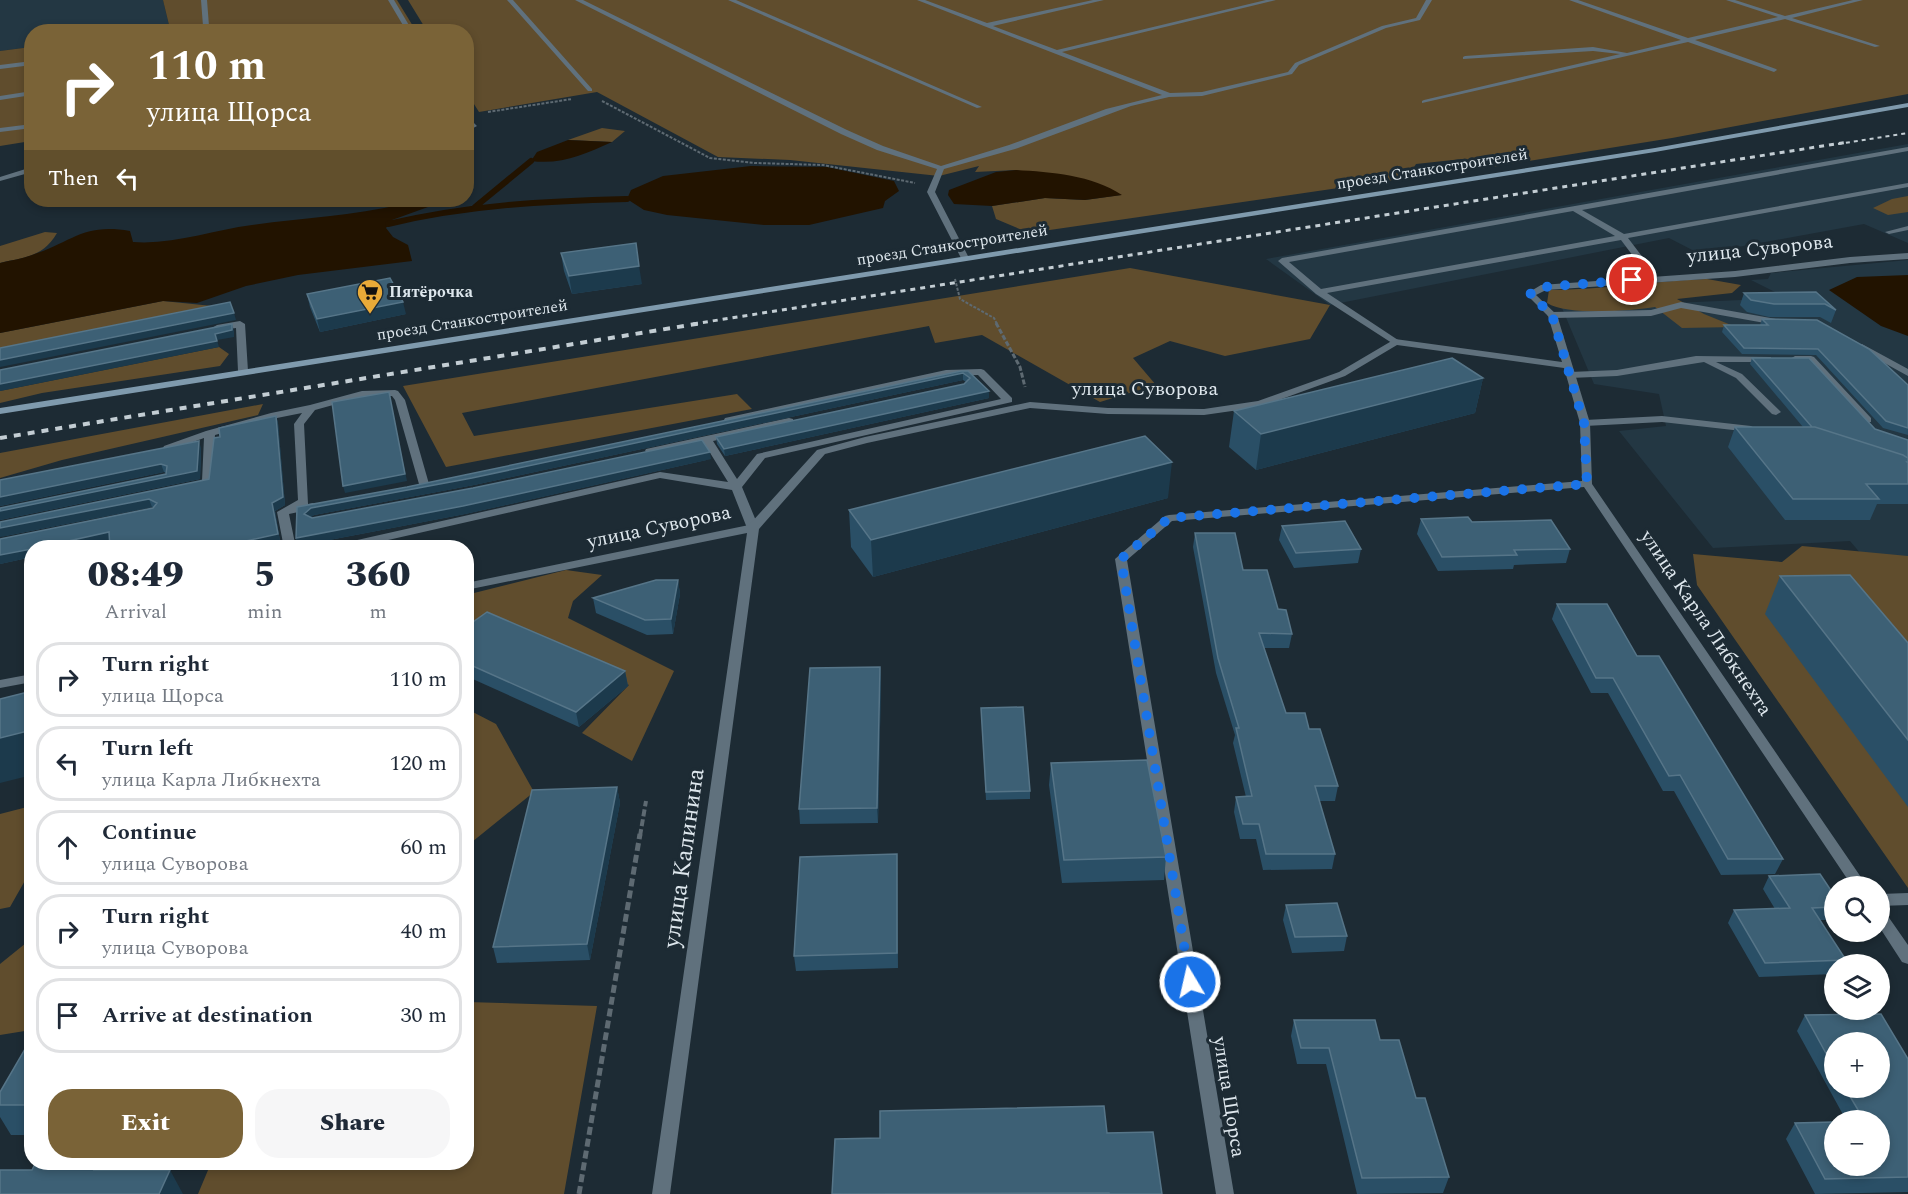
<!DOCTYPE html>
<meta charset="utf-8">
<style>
:root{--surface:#fff;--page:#f6f6f7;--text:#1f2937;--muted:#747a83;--line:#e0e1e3;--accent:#7a6337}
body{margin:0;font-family:Spectral,serif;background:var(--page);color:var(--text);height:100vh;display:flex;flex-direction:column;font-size:22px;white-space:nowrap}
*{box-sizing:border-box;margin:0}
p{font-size:20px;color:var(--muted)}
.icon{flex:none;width:33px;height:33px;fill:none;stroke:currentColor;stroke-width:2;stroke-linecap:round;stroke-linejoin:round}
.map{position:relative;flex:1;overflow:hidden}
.sheet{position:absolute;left:24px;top:540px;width:450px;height:630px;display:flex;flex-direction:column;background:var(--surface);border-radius:24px;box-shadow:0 3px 9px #0003}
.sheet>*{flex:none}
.banner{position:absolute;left:24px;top:24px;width:450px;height:183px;border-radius:24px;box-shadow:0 3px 9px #0003;background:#7a6337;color:#fff;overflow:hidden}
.fabs{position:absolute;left:1824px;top:876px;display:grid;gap:12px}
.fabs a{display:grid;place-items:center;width:66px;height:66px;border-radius:50%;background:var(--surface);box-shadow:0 3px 9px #0003;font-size:30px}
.pin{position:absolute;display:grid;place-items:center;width:51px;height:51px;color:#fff;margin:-26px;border:3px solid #fff;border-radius:50%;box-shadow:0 2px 6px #0007}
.me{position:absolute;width:66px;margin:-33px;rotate:351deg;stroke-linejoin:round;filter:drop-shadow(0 0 4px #0008)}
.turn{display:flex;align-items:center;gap:21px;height:126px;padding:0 24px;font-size:27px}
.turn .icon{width:78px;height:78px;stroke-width:2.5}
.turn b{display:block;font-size:42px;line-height:51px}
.then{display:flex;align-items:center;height:57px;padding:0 24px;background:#0003;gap:12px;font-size:22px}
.eta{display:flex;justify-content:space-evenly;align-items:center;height:102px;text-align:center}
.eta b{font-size:36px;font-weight:800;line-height:42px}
.action{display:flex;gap:12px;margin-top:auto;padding:12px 24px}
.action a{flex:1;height:69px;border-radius:24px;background:var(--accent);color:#fff;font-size:24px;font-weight:800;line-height:69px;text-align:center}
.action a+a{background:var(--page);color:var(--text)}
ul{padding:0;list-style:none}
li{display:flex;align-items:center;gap:18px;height:75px;margin:0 12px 9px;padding:0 12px;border:3px solid var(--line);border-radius:24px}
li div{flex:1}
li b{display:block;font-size:22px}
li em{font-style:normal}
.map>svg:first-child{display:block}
.built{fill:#233743}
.green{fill:#604d2d}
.water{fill:#221300}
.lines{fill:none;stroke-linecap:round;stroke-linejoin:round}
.stream{stroke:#221300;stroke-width:6}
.path-far3{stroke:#5e6a72;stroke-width:2;stroke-dasharray:3 1.5;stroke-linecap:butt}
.path-far2{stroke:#5e6a72;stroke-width:3;stroke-dasharray:5 2;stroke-linecap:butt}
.path-far1{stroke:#5e6a72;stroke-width:4;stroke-dasharray:7 3;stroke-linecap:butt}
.path{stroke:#5e6a72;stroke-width:5;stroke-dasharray:8 4;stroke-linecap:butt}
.lane{fill:#60717d;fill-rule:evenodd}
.street{fill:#60717d;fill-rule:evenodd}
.secondary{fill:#7f9aad;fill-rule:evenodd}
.rail-far2{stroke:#c3cdd3;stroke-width:2;stroke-dasharray:4 4;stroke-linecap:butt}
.rail-far1{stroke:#c3cdd3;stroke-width:3;stroke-dasharray:5 5;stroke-linecap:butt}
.rail{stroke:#c3cdd3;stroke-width:4;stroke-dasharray:7 7;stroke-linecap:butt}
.wall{fill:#2a4f66;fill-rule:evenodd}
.shaded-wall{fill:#1c3a4c}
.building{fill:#3d6075;stroke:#567588;stroke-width:1.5}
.route{stroke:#1a73e8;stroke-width:10;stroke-dasharray:0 18}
.labels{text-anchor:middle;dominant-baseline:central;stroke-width:6;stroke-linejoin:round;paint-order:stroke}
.far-street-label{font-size:16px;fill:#dee7ed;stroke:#1d2b34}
.far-poi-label{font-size:16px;font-weight:bold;fill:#dee7ed;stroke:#1d2b34;text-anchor:start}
.street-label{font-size:20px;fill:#dee7ed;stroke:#1d2b34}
.near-street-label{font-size:24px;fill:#dee7ed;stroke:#1d2b34}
</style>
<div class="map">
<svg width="1908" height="1194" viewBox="0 0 1908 1194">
<rect width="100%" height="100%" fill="#1d2b34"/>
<path class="built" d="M0,0H163L170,29L149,32H32L31,47L0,51Z
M1908,144V243L1864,224L1700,254L1669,238L1330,305L1266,259Z
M1908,260V609L1850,541L1713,548L1619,431L1666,426L1659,394L1594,384L1562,308L1787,298L1751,280L1768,279L1771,273Z"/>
<path class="green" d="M163,0H397L416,31L149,32L170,29Z
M408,0H1908V94L1672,138L1479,169L1462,159L1416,164L1407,178L1029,233L996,219L992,206L1045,198L1085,200L1121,195L1016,170L975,172L979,166L939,176L790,160L718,157L597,92L479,112L467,93L466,32L427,31Z
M31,47V141L0,146V51Z
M602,128L625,131L612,142L568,140Z
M1908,196V212L1888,215L1873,208L1892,199Z
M45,232L57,233C43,257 25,257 0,263V246Z
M1130,268L1330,305L1310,339L1225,356L1170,341L1133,358L1156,385L1100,402L982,335L935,343L929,326L462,413L474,436L737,394L752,409L446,467L403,386Z
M1707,279L1741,285L1732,293L1677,299L1704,314L1736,327L1682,328L1655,307C1630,311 1568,316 1547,303L1549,290C1602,290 1654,281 1707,279Z
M163,301L232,308L0,355V333Z
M219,347L229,354L220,366L42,393L0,403V391Z
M263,404L258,415L62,460L0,478V453Z
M1802,546L1908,556V888L1697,585L1693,554L1782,562Z
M566,570L602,575L573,601L568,618L674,671L632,761L582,733L629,685L489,622L467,636L466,595Z
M467,709L496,724L534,792L467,846Z
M31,806V870L10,907L0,909V814Z
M31,939V972L29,974L31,1030L0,1035V964Z
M467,1002L597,1006L564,1194H198L211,1163L466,1162Z"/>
<path class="water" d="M568,140L612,142C585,154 562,165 531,161L537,152Z
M751,166L827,167L894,181L899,191L885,201L883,208L809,225H764L667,215L644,210L627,199L631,190L663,176Z
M1016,170C1051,172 1092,175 1122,195L1085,200L1045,198L992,206L954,204L948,195L949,190L996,172Z
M403,204L428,207L392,220L386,228L393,237L408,245L412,261L298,275L246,286L197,303L163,301L0,333V263C11,260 22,259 32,255C73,242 82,223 130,231L133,242C174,245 212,230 252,225C302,218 352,216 403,204Z
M1908,275V336L1881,326L1829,290L1857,277Z"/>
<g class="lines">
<path class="stream" d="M475,207L531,161
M388,224C467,205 546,201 627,199"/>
<path class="path-far3" d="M602,101L710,158L755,163L823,165L915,183
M488,112L572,99
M955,279L960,299L994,318L997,324"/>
<path class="path-far2" d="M996,323L1020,367L1025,387"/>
<path class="path-far1" d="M640,836L646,801"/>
<path class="path" d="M579,1194L640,834"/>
<path class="lane" d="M201,0H207L209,26L213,32H207L203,26Z
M388,0H394L413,32H407Z
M507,0H513L592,89V91H588Z
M575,0H583L847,130L883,146L941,166L1009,145L1106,109L1162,95L917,0H925L987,23L1093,0H1104L993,26L1057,50L1266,0H1276L1062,52L1170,93L1202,92L1288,72L1295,63L1382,26L1416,18L1426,0H1432L1420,20L1386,28L1299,65L1292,74L1202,96L1169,97L1131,106L1015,149L944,169L935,192L969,258L965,261L961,258L927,192L937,169L877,150L841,134Z
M728,0H736L982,107L977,108Z
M1569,0H1578L1688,38L1778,17L1726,0H1735L1785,16L1853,0H1863L1792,18L1880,46L1875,47L1785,19L1695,40L1776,69L1777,70L1774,72L1688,42L1422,103V101L1424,100L1620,54L1593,51L1463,59V57L1465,56L1593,47L1627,53L1681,40Z
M32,61V65L0,69V65Z
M32,91V95L0,100V96Z
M466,115L477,126L466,132V127L469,125L466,122Z
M32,124V128L0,132V128Z
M1908,147V151L1582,210L1624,234L1908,183V187L1628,238L1657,276V280H1651L1621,240L1327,293L1398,340V344L1395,345L1316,294L1278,261L1282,258ZM1573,211L1615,236L1321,289L1289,262Z
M32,167V172L0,181V177Z
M1908,226V230L1889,234L1885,232Z
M1681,302L1776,319L1781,322L1776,325L1681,308L1651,316L1552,318L1547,315L1552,312L1651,310Z
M240,321L245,324L248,371L243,374L238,371L236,328L217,331L212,328L217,325Z
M1862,344L1908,369V376L1859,349L1857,347Z
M1696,356L1771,357V361L1768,362H1716L1742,374L1781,412L1776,415L1772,414L1736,378L1704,362L1617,376L1570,378L1565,375L1570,372L1617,370Z
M1811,356L1814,357L1871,418V422H1863L1808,362H1795L1790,359L1795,356Z
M981,369L984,370L1012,398V402L765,458L742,487L759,528L757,530H749L747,528L732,490L660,478L353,548H330L335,545L660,472L728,482L704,443L650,454L645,451L646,449L789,418L793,419V423L713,441L737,479L757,454L1001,399L978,375L946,376L729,423L724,420L725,418L946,370Z
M395,390L398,391L405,400L429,484L424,487L419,484L395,400L392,396L362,397L315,410L304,424L308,504L313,503L319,506L317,508L289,514L296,548H284L277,512L298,500L294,424L302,413L272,419L215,435L211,485L195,488L190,485L191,483L202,481L204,438L168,451L163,448L164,446L206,431L271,413L310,405L362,391Z
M1662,416L1751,426L1756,429L1751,432L1662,422L1585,426L1580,423L1585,420Z
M1908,893V905L1880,906V894Z"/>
<path class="street" d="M1908,253V259L1850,263L1735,277L1546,290L1536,295L1557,315L1590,423L1592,484L1867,886H1852L1584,487L1172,521L1127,560L1234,1194H1216L1115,559L1165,516L1169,515L1582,481L1580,423L1564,368L1397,345L1345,376L1260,407L1204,415L1108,414L1030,408L867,443L825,454L759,529L670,1194H652L747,533L466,590V583L749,525L817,450L865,437L1030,402L1108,408L1204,409L1258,401L1339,372L1395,339L1562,362L1548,316L1526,294L1541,285L1735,271L1850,257Z
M32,674V682L0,688V680Z
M1880,910L1885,912L1908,945V964L1902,962L1880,928Z"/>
<path class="secondary" d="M1908,103V107L1655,152L0,414V408L1655,148Z"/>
<path class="rail-far2" d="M1838,144L1908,133"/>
<path class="rail-far1" d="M693,324L1848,142"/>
<path class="rail" d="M0,438L702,323"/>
</g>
<path class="wall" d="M561,253L642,284L572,294L564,271Z
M1816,292L1836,310L1831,323L1820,317H1769L1747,312L1740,305L1744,293Z
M307,294L406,314L320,332L310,307Z
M1762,319L1908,385V435L1883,428L1816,355L1742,354L1722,332L1724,325H1760Z
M1752,358L1875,429L1908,440V504H1877L1870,520H1785L1728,447L1735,427H1803L1750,364Z
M961,371L989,391V398L725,456L717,444L716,437L964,384L966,382L963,380L474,485L314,515L311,517L312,518L711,459L465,514L298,546L296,538L297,507L407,487Z
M1483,378L1475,413L1256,470L1229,447L1234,411Z
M276,416L278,423L285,505L275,511L280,541H110L78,548H32V557L0,564V539L154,508L152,507L0,537L209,479L220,437Z
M201,448L200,479L0,520V508L166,474V473L164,472L0,506V480Z
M1168,498L873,577L851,547L849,510Z
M1421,519L1472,522L1570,549L1566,563L1514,565L1513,569L1438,571L1417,534Z
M1282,526L1361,549L1358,563L1294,568L1279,540Z
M1195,533L1243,570L1278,609L1292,634L1289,648H1264L1286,713L1309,729L1338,786L1335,801H1319L1335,854L1332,869L1263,870L1256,839H1240L1234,812L1236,797H1246L1233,743L1235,735L1216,673L1193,547Z
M1780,576L1908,643V807L1765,614Z
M678,580L680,594L673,634L647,635L596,613L593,598Z
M1557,604L1637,656L1783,859L1775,874L1721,875L1674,791H1663L1608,693H1591L1552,619Z
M466,627L625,671L628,686L579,727L466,676Z
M880,667L881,682L878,823L800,824L799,809Z
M981,708L1030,791V799L986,800Z
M1051,763L1166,857L1164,880L1062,883L1049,785Z
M617,787L620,803L590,960L497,963L493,947Z
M897,854L898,968L796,971L794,956Z
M1769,876L1834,895V920H1820L1846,960L1844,964H1834V974L1759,977L1728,923L1734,910L1775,909L1763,889Z
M1286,905L1347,936L1344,951L1292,953L1283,920Z
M1805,1015L1908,1059V1192L1815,1194L1786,1139L1795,1123L1880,1120H1846L1797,1031ZM1834,1042L1880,1088H1834Z
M1294,1020L1380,1040L1416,1098L1449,1177L1443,1193L1357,1194L1326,1064H1297L1291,1036Z
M32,1037V1135H11L0,1117V1092Z"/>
<path class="shaded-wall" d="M639,266L642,284L572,294L569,276Z
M403,302L406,314L320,332L317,319Z
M234,313L236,320L0,367V360Z
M232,324L234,331V337L217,340L219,347L0,391V384L215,334Z
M963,373V380L474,485L314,515L306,521L304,514L311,508Z
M1483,378L1475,413L1256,470L1261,434Z
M989,391V398L725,456L724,449Z
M390,399L407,481L345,493L343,486Z
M276,416L278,423L285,505L275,511L280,541L253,548H214L272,503Z
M199,441L201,448L200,479L0,520V511L197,471Z
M710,452L711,459L465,514L298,546L296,538Z
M1172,462L1168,498L873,577L871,540Z
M161,464L164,472L0,506V497Z
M149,499L152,507L0,537V528Z
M109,532L113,540L78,548H37Z
M32,549V557L0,564V555Z
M678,580L680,594L673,634L671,619Z
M880,667L881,682L878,823L877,808Z
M625,671L628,686L579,727L576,712Z
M32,730V775L0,783V738Z
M617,787L620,803L590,960L587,944Z
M98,1162H129L114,1194L94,1170Z
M170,1170L183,1194H159Z"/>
<path class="building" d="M636,243L639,266L569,276L561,253Z
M390,278L403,302L317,319L307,294Z
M1816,292L1836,310L1825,304H1774L1751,300L1744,293Z
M230,302L234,313L0,360V348Z
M1762,319L1817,320L1869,349L1908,385V428L1886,421L1818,349L1744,348L1724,325H1768Z
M232,324V330L215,334L217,341L0,384V370Z
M1452,358L1483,378L1261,434L1234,411Z
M1752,358H1809L1875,429L1908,440V458L1903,455L1815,427H1812Z
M961,371H968L989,391L724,449L716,437L964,384L970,378L963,373L472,478L311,508L304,514L312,518L473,488L702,440L710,452L463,506L296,538L297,507L407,487Z
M389,392L405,474L343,486L332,402Z
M276,416L283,497L272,503L278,534L214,548H110L109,532L37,548H32V549L0,555V539L153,508L157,503L149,499L0,528V522L209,479L214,438L220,437L219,428Z
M1735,427H1815L1903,455L1908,458V462H1907L1908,463V484H1866L1879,499H1793Z
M1145,436L1172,462L871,540L849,510Z
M199,441L197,471L0,511V508L166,474L167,466L161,464L0,497V480Z
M1468,517L1472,522L1551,520L1570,549L1514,550L1517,555L1442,557L1421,519Z
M1345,521L1361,549L1296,553L1282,526Z
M1195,533H1235L1243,570H1267L1278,609L1286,610L1292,634L1259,633L1286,713H1305L1309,729H1320L1338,786H1315L1335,854H1266L1259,824H1243L1236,797L1252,796L1236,728H1239L1218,658Z
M1850,575L1908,643V740L1780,576Z
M656,580H678L671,619L645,620L593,598Z
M1557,604H1607L1637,656H1659L1783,859H1728L1680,775L1669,776L1613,678H1596Z
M487,612L625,671L576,712L466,663V627Z
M880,667L877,808L799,809L810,668Z
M32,691V730L0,738V699Z
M1023,707L1030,791L986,792L981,708Z
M1147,760L1166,857L1064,860L1051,763Z
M617,787L587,944L493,947L532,790Z
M897,854V953L794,956L800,857Z
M1820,874L1834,895V907L1812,908L1846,960L1765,963L1734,910L1790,908L1769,876Z
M1337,903L1347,936L1295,937L1286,905Z
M1881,1014L1908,1059V1177L1825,1179L1795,1123L1834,1122V1166H1880V1120H1864L1845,1088H1880V1042H1834V1068L1805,1015Z
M1294,1020H1375L1380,1040H1399L1416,1098H1425L1449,1177L1362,1178L1329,1048H1301Z
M32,1037V1105H0V1092Z
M1104,1106L1107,1133L1153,1132L1162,1194H1110L1109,1193L832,1194L835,1139L880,1138V1111Z
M36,1162H98L94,1170H170L159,1194H0V1170H32Z"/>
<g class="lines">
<path class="route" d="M1190,982L1121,559L1169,518L1587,484L1584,423L1552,315L1530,294L1544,287L1632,280"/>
</g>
<defs>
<g id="supermarket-pin" transform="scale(1.35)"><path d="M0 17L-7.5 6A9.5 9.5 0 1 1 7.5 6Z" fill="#e9aa38" stroke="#1d2b34"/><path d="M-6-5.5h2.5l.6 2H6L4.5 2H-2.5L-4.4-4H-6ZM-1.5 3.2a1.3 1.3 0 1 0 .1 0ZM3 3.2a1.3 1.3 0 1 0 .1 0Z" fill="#111"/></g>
</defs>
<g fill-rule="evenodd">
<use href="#supermarket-pin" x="370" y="292"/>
</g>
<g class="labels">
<g class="far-street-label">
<text transform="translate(1432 169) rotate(-9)">проезд Станкостроителей</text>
<text transform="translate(952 245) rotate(-9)">проезд Станкостроителей</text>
<text transform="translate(472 320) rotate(-9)">проезд Станкостроителей</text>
</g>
<g class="far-poi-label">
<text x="389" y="292">Пятёрочка</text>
</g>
<g class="street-label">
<text transform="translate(1760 249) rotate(-6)">улица Суворова</text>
<text x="1145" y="389">улица Суворова</text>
<text transform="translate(659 527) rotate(-12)">улица Суворова</text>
<text transform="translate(1706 623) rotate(56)">улица Карла Либкнехта</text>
<text transform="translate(1229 1097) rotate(81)">улица Щорса</text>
</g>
<g class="near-street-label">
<text transform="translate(684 858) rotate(-82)">улица Калинина</text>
</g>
</g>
</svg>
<div class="fabs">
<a><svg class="icon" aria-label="search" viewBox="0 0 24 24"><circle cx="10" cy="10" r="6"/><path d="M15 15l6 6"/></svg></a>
<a><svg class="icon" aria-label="layers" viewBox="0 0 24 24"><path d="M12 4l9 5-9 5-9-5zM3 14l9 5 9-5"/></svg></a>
<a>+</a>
<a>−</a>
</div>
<div class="pin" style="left:1632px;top:280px;background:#d93025"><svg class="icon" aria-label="arrive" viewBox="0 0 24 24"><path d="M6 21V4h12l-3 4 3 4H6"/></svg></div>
<svg class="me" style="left:1190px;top:982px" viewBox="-20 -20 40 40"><circle r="17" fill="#1a73e8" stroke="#fff" stroke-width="3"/><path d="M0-11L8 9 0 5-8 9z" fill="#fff"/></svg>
<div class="banner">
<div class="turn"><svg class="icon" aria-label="right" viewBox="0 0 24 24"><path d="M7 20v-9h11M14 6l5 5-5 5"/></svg><div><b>110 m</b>улица Щорса</div></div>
<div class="then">Then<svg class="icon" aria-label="left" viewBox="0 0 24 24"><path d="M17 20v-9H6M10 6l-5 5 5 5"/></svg></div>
</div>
<section class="sheet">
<div class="eta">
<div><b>08:49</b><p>Arrival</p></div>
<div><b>5</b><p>min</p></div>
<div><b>360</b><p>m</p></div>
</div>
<ul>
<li><svg class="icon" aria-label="right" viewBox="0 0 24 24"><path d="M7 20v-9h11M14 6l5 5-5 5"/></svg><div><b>Turn right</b><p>улица Щорса</p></div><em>110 m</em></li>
<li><svg class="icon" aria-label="left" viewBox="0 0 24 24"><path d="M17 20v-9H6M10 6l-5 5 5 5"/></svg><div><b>Turn left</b><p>улица Карла Либкнехта</p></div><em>120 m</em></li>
<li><svg class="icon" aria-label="ahead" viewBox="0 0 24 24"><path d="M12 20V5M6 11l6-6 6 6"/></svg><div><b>Continue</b><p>улица Суворова</p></div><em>60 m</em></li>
<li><svg class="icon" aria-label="right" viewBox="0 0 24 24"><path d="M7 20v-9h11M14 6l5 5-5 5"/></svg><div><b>Turn right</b><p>улица Суворова</p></div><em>40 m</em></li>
<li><svg class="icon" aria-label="arrive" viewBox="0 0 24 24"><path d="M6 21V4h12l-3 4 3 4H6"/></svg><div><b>Arrive at destination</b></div><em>30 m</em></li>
</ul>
<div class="action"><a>Exit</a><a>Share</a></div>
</section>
</div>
